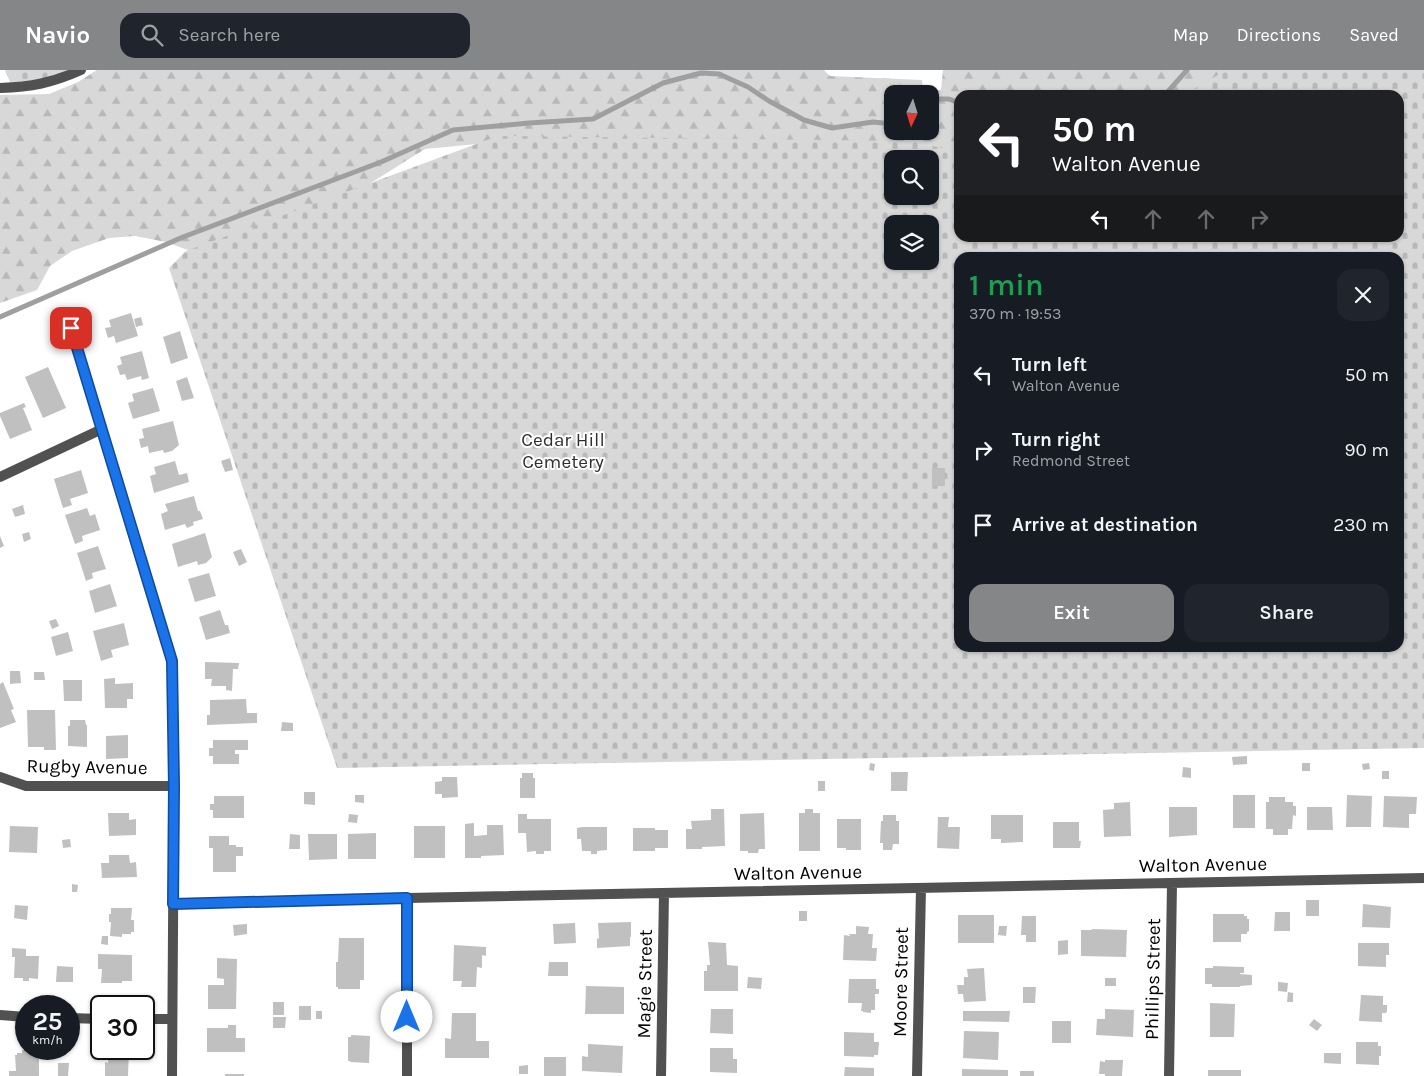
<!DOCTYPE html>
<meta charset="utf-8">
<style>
:root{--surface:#171b24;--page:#20242c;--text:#f1f3f6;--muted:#9ea1a6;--accent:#858687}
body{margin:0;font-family:Karla,sans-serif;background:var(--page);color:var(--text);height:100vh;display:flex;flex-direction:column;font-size:19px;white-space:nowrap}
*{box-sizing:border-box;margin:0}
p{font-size:16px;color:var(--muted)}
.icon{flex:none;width:28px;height:28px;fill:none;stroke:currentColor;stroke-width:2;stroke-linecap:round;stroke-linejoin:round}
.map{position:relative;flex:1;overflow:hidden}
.drawer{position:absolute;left:954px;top:182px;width:450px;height:400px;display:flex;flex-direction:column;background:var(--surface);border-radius:15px;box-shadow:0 1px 4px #0004}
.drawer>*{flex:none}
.guide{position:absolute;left:954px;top:20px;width:450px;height:152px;border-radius:15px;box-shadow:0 1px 4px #0004;background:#202124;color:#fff;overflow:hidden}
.needle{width:32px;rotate:184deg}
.tools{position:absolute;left:884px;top:15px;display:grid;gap:10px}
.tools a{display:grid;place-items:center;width:55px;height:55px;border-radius:10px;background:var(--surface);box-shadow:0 1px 4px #0004;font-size:25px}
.speed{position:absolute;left:15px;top:925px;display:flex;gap:10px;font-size:25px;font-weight:700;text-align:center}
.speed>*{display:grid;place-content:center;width:65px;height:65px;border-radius:50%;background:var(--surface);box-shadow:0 1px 4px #0004;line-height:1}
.speed small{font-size:12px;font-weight:400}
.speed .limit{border:2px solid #111;border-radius:8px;background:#fff;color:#111}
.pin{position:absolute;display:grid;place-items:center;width:42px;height:42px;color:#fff;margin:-21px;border-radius:10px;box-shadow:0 2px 8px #0006}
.me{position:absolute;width:55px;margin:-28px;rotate:0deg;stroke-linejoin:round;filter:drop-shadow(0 0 4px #0008)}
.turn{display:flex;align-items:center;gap:18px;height:105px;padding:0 15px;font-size:22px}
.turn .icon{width:65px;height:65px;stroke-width:2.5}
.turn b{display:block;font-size:35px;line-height:42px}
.lanes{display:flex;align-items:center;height:48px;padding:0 15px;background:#0003;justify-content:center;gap:25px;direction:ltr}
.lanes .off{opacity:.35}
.round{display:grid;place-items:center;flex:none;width:52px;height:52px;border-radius:15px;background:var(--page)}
.headline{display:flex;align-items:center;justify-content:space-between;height:85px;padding:0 15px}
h1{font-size:30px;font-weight:600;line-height:38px;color:#1e9e55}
.action{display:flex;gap:10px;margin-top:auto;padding:10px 15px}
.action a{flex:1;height:58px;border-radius:15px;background:var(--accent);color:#fff;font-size:20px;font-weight:600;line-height:58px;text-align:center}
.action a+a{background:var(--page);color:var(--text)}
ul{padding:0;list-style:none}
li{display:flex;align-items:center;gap:15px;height:75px;padding:0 15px}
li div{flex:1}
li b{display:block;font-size:19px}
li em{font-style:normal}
header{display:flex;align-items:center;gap:30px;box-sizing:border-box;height:70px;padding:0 25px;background:var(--accent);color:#fff}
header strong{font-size:24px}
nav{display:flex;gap:28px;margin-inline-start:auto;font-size:18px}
.search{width:350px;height:45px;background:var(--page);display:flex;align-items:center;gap:12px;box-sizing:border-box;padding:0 18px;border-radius:15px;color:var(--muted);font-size:19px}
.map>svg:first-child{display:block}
.forest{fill:url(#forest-firs);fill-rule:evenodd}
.cemetery{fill:url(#cemetery-stones);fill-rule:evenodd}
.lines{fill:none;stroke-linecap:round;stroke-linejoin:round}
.stream{stroke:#9f9f9f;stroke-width:5}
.building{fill:#c0c0c0}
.street{stroke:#515151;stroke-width:10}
.route-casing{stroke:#114b97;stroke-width:12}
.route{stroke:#1a73e8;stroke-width:9}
.labels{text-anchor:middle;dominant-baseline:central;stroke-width:4;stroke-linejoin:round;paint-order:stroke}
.park-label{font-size:19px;fill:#2f2f2f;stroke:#fff}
.street-label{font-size:19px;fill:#000;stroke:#fff}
</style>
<header>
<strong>Navio</strong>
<div class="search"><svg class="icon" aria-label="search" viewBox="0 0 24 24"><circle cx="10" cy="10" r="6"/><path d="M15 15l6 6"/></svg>Search here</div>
<nav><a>Map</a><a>Directions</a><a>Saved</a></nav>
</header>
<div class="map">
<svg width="1424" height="1006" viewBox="0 0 1424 1006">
<defs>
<pattern id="forest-firs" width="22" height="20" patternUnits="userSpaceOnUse" patternTransform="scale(1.25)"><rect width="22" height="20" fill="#d8d8d8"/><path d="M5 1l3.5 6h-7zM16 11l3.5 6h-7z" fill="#b8b8b8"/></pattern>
<pattern id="cemetery-stones" width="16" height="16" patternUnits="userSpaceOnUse" patternTransform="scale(1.25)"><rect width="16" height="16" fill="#d8d8d8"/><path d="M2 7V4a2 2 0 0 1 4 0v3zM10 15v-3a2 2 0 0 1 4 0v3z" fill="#b8b8b8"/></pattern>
</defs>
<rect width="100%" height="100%" fill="#fff"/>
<path class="forest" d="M97,0H824L830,6L922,10L923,21L941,20L943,0H1311L1287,25H959V188L930,154H892L508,71L425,79L326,141L212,189L166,172L135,166L109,168L72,181L50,196L37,220L0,233V25L49,24L78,12ZM892,24H930V61H892ZM892,89H930V126H892Z"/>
<path class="cemetery" d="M5,0H72L38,11L10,12Z
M1227,0H1424V678L337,698L169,198L186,181L498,66L911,71L959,82V168H1399V25H1183ZM892,89H930V126H892ZM892,154H930V191H892ZM959,188H1399V578H959Z"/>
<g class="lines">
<path class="stream" d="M1165,25L1187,0
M930,29H949L959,33
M0,247L183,167L381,92L453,60L529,53L593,49L663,13L701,3L719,4L748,17L769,31L804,50L832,58L873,52L892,54"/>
</g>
<path class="building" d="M131,243L138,266L116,273L114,266L108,268L105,258L111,257L109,250Z
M141,247L143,255L136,257L134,249Z
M180,261L188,288L171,294L163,267Z
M142,281L149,308L142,310L141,306L127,310L125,304L120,305L117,296L122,294L120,287Z
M48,297L66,338L43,348L25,307Z
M187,307L194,328L182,331L176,311Z
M153,318L160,341L133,349L128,333L134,331L132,324Z
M24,333L26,337L23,338L32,360L10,369L0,346V343Z
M173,351L179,375L172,381L164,383L163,380L149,383L148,376L141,378L139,369L144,368L142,359Z
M230,388L233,400L225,402L221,391Z
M175,391L179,405L187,403L189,412L154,423L150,406L156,404L154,397Z
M932,398H945V416H932Z
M81,400L88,423L70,429L72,435L63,438L54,409Z
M194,426L198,441H200L203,449L193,452L194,455L187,458L185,454L165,460L161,444L168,441L165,434Z
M23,435L25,444L15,447L12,439Z
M87,438L90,446L95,444L100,460L82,466L83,471L75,474L65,445Z
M29,462L31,469L24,472L22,464Z
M205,463L212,487L206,493L198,495L197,491L178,497L172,474Z
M0,466L4,476L0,478Z
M98,476L106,499L92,503L93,508L86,511L77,483Z
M241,479L247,492L239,496L233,482Z
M209,503L216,526L195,532L188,509Z
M110,514L117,536L95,543L89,521Z
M220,540L225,555H228L230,563L206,570L199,547Z
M56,549L59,556L52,559L49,551Z
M124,553L129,575L111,580L113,587L101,591L93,561Z
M68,562L73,581L56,586L51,567Z
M205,592L239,593L238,599H233L232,621L226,620V616H211L212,609H205Z
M10,601H20L21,613L10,614Z
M34,602H44L45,610H34Z
M115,608V614L133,613V629H127V638H105L104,609Z
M63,610H82V631H64Z
M3,612L14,639L11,640L16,652L0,658V614Z
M246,629L247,643H257V653L207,655V645H210V630Z
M27,640H55L56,680H44V677H28Z
M70,650H85L86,655H87V677L68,676V656H70Z
M282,652L293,653V661H281Z
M128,665V688L106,689V666Z
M213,670H248V680H235V684H239V694H213V686H209V678H213Z
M1247,686V694L1233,695L1232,687Z
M870,693L875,694L874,701L869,700Z
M1302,693H1310V701H1302Z
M1369,693L1370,699L1363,700L1362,694Z
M1183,697L1191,698V708L1182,707Z
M1382,701H1389V709H1382Z
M891,702H908L907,721H891Z
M522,703H533V708H535V728H520V708H522Z
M442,707H457L458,727L442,728V724H435V712L442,711Z
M818,711H825V721H818Z
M304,722H315V735L304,734Z
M355,725H364V733L355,732Z
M1233,725H1255V758H1233Z
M1347,725L1372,726L1371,757H1346Z
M214,726H244V748H213V740H210V734H214Z
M1384,726L1417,727L1416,744H1409V758L1383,757Z
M1269,727H1285V732H1293V736H1296V746L1293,745L1292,759H1288V765H1273V759H1266V732H1269Z
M1130,732L1131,766L1104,767L1103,740L1114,739V733Z
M1169,737H1197V765L1169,767Z
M1307,737H1332L1333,760H1307Z
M711,739H724L725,776L702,777V779H686V759H692L691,751L711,750Z
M805,739H813V743H820V781H799V743H805Z
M108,743H129V750L136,749V765L109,766Z
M764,743L765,779H759L758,783H748V781H740V744Z
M349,744L358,745L357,753L348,752Z
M518,744H527V749H551V781H544V784H536V781L527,782L526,763H518Z
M883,745H896V751H899V774H893L892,780H883V773H880L881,751H883Z
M991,745H1023V772L1001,773V769H991Z
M938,747H949L948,757H960L959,779L937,778Z
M837,749H861V780H846V778H837Z
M1053,752H1079V771H1081L1080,778H1053Z
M474,753V766L487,765V755H503L504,785L481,786V788H465V754Z
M10,756L38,757L37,783L9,782Z
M414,756H445V788H414Z
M582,757H607V780L597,781V784H591V781H582L581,769H577V758Z
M633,758H655V760H668V778H655V781H633Z
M376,763V789H348V764Z
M290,764L300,765V779H289Z
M308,764H337V789L309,790Z
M209,766H229V775H236V777H243V786H236V802H213V778H209Z
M70,769L71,777L63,778L62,770Z
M109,785H129L130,793L136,792L137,807L102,808L101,793H109Z
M72,814L78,815L77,822H72Z
M1306,830H1319V846H1306Z
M1363,834L1391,837L1390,858L1362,857Z
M15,835L28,836L27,850L14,848Z
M111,838H132L131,850H134V862H131V864H122V867L110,866L111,852H109V844H111Z
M799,841H807V851H799Z
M1275,842H1290V861H1274Z
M1213,844H1244V846H1247V849H1249V861L1247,862V864H1241V872H1213Z
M958,845H994V873H958Z
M1022,846H1036V872H1026V865H1021Z
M631,852V867H630V876L597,878V868L599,869L598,853Z
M575,853L576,873L554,874L553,854Z
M247,854V864L234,866L233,855Z
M856,856L869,857L868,864H873L872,878H877L876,891L843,890L844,865L850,866L849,864H856Z
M999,856H1007L1006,866L998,865Z
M1092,859L1127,860L1126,887L1081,886V860H1092Z
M102,866H108V875L101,874Z
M339,868H364V910H360V919H338V917H336V892H338Z
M1068,870V884L1058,885V871Z
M708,872L726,873L727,895L738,896V921H704V901H707V895H710Z
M1358,873H1389V885H1386V897L1358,896Z
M454,875L486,877V886L482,885V898L477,897L476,917H461L462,911H453Z
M12,878L26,879V886H39L38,909L29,908V911H23V908H14L15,887H12Z
M98,884L132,885V911H122V913H101L102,899H98Z
M217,888L237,889L236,939H208V915H224V909L217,908Z
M549,892H568V906H548Z
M57,896L73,897V912H56Z
M1213,896L1244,897V903H1240V904L1252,905V915L1240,916V917H1212V914H1205V898H1213Z
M984,898L986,931L964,932L963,924H958L957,915H964V907H968L967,899Z
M748,907L762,908L761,919L747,918Z
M1105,908H1116V916H1105Z
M849,909H876V919H879V923L878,924H875V940H871V943L863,942V941H861L862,933H848Z
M1278,912L1288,913L1287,922L1278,921Z
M586,916L624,917V944H585Z
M1023,917H1036L1035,933H1023Z
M1288,922L1293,923V932H1287Z
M1361,925L1383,926V935H1387V941L1386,943H1382V952L1359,951Z
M273,932H284V945H273Z
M1210,933L1235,934L1234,967H1210Z
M299,936H311V950H299Z
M711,939H733V964L710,963Z
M1105,939L1134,940L1133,967L1096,965L1097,949H1105Z
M316,941H322V949H316Z
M963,941H1010L1009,952L963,951Z
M452,943H476V971H489V988H445V968L451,969Z
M273,947H286L285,958H273Z
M1314,949L1322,955L1317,961L1309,955Z
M1052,951H1071V973H1052Z
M228,955H236V968H245V982H207V958H228Z
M964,961L999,962L998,990L963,988Z
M844,962L874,963V972H879L878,985H874V987L844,986Z
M351,965L370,966L369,993L350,992V991H348V967H351Z
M1356,972H1378V976H1381V986H1379V995L1356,994Z
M588,974L623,976L622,1003L582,1001V986L588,987Z
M710,978H733V989H737V1003L710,1002Z
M108,979H129L128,1006H105V992L108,993Z
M22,980H32V984H36V986H39V1006H9V1001H16L15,985H17V983H22Z
M1324,983H1341V994L1324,993Z
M544,987H566V1006H544Z
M1105,990H1123L1122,1006H1105V1004H1099L1100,991L1105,992Z
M58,993H69L68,1006H58Z
M528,995V1004H519V996Z
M845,997L874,998V1006H844Z
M962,999L1008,1000V1006H962Z
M1208,1000H1241V1006H1208Z
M1020,1001H1034V1006H1020Z
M225,1004H244V1006H225Z"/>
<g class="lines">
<path class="street" d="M0,18C31,17 52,13 81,0
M71,258L172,591L174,716L172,1006
M0,407L102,359
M0,707L26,716H174
M173,834L407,828L1424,808
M0,945L26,947
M69,948L101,949
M144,949H172
M407,1006V828
M661,1006L664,823
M917,1006L921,818
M1169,1006L1172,813"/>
</g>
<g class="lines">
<g class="route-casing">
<path id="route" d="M71,258L172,591L174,716L173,834L407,828V947"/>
</g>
<use href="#route" class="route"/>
</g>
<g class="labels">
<g class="park-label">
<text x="563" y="370">Cedar Hill<tspan x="563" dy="22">Cemetery</tspan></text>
</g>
<g class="street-label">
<text transform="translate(87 697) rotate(1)">Rugby Avenue</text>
<text transform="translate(1203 795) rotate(-1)">Walton Avenue</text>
<text transform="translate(798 803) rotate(-1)">Walton Avenue</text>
<text transform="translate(1153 909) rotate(-89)">Phillips Street</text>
<text transform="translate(901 912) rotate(-89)">Moore Street</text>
<text transform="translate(645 914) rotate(-89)">Magie Street</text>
</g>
</g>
</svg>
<div class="tools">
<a><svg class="needle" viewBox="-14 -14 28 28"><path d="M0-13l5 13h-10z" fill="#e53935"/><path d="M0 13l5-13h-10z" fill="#9ea1a6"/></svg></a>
<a><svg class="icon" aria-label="search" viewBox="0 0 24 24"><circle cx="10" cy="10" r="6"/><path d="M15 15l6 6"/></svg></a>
<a><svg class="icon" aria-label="layers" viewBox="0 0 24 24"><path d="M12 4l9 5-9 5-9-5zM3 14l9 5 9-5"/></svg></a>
</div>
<div class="speed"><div>25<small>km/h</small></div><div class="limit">30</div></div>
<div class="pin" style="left:71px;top:258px;background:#d93025"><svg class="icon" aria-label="arrive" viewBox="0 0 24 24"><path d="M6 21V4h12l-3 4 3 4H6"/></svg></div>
<svg class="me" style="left:407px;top:947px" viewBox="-20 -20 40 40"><circle r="19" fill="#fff"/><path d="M0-13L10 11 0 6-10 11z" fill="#1a73e8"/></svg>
<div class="guide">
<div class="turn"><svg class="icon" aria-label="left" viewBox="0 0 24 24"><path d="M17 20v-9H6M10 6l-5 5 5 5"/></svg><div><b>50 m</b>Walton Avenue</div></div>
<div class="lanes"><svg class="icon" aria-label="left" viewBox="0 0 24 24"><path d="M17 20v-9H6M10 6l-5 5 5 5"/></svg><svg class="icon off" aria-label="ahead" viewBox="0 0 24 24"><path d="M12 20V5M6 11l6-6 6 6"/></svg><svg class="icon off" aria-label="ahead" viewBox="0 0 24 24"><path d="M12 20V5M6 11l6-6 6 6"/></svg><svg class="icon off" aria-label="right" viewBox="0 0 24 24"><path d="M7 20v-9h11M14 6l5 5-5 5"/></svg></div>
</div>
<section class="drawer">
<div class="headline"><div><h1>1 min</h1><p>370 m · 19:53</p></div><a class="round"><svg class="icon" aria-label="close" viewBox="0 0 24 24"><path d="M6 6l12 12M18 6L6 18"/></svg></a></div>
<ul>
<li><svg class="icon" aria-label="left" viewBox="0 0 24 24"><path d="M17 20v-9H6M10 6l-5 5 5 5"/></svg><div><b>Turn left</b><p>Walton Avenue</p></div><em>50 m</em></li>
<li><svg class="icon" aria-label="right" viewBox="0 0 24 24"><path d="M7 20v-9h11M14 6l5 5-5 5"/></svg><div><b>Turn right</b><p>Redmond Street</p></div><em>90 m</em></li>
<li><svg class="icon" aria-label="arrive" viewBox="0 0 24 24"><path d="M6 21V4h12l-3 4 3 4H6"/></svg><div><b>Arrive at destination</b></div><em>230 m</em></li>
</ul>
<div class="action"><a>Exit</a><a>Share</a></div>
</section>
</div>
